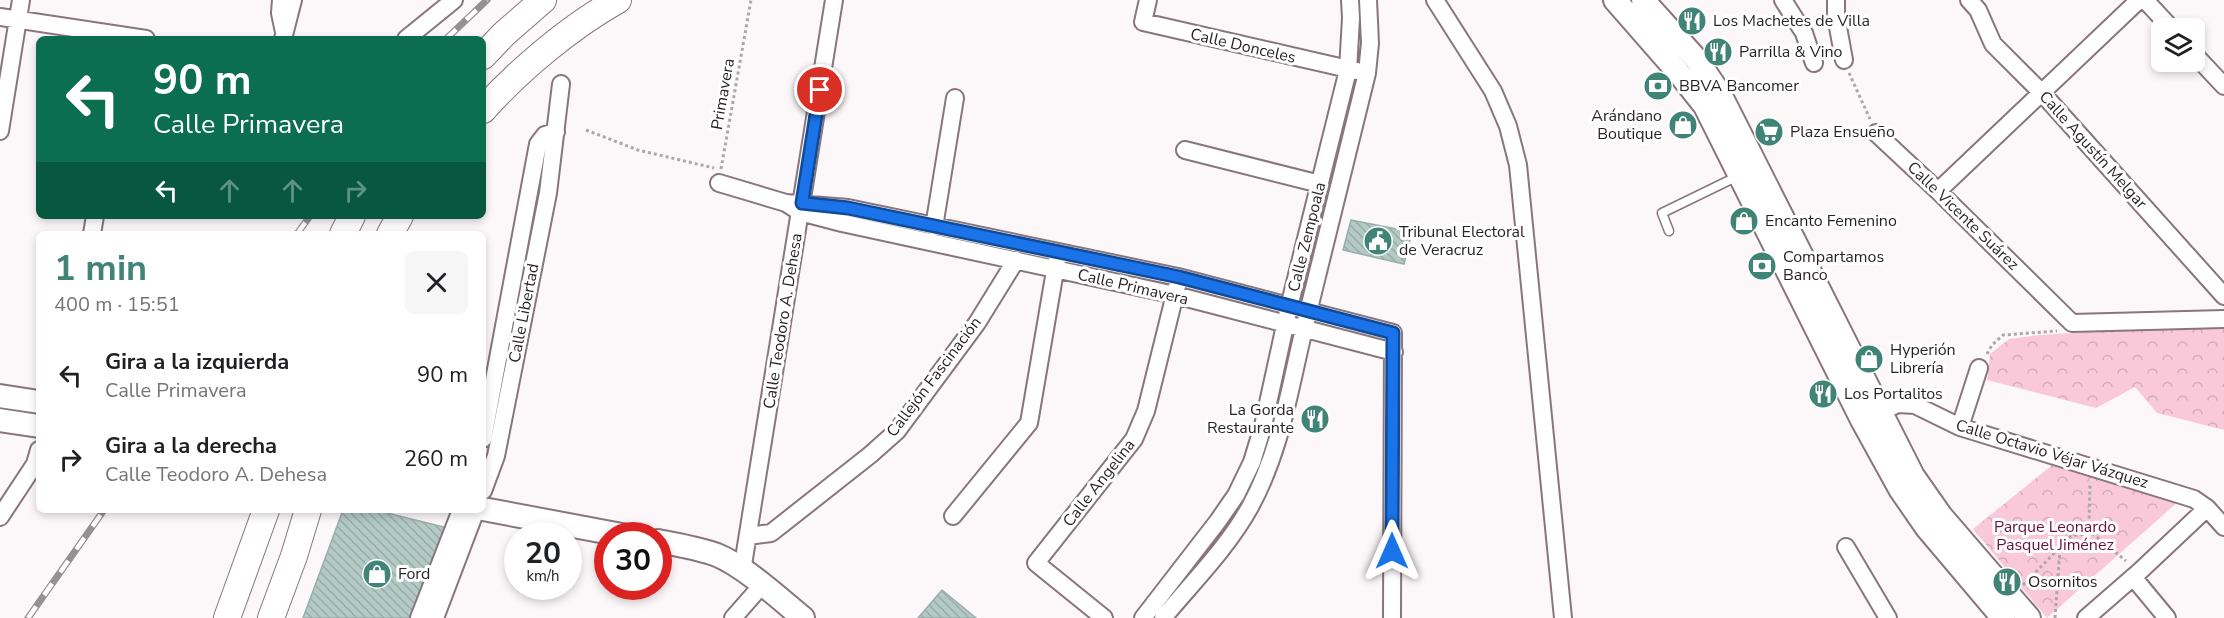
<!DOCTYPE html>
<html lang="es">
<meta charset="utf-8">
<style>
:root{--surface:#fff;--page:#f6f6f6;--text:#202124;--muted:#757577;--accent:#408478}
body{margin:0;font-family:"Nunito Sans",sans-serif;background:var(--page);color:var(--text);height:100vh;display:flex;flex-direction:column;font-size:22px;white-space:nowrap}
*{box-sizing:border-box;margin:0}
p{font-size:20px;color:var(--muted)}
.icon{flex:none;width:33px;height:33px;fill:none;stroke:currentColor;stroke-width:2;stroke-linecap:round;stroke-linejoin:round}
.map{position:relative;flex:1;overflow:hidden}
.drawer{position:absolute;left:36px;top:231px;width:450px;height:282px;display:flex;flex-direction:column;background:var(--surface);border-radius:9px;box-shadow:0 3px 9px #0003}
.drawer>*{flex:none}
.hud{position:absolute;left:36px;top:36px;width:450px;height:183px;border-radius:9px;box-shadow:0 3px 9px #0003;background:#0b6e4f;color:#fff;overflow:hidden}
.tools{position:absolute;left:2151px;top:18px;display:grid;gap:12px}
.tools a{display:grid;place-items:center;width:54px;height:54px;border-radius:9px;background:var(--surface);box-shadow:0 3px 9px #0003;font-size:30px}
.speed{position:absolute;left:504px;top:522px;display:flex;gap:12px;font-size:30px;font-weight:700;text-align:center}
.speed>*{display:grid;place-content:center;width:78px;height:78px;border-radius:50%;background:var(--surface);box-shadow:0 3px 9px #0003;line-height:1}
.speed small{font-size:15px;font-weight:400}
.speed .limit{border:9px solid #d22;background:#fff;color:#111}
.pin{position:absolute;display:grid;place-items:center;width:51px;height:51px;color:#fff;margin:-26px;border:3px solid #fff;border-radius:50%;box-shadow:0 2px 6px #0007}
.me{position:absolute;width:66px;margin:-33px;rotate:0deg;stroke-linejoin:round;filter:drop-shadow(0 0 4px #0008)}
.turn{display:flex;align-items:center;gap:21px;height:126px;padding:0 18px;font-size:27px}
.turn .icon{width:78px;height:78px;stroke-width:2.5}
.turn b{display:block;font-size:42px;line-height:51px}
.lanes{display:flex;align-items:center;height:57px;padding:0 18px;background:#0003;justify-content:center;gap:30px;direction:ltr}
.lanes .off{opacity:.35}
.round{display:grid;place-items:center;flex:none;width:63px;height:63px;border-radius:9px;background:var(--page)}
.summary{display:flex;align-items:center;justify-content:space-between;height:102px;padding:0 18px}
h1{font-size:36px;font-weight:700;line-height:45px;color:var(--accent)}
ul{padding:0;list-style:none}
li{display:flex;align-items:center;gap:18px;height:84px;padding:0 18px}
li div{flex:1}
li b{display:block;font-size:22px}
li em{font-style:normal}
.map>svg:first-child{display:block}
.park{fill:url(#park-crowns)}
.building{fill:url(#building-back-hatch);stroke:#98afaa;stroke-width:1.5}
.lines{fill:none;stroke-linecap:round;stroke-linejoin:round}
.service-casing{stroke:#89767c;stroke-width:11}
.minor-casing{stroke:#89767c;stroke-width:20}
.secondary-casing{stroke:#89767c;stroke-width:26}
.primary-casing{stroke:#89767c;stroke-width:28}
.path{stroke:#ada7aa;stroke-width:3;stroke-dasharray:3 3;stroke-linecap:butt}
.service{stroke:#fff;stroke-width:8}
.minor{stroke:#fff;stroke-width:16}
.secondary{stroke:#fff;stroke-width:22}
.primary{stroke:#fff;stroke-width:26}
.rail-casing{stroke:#969092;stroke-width:7}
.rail{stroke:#fff;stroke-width:4.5;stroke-dasharray:14;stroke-linecap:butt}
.route-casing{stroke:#114b97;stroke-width:15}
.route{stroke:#1a73e8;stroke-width:10}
.labels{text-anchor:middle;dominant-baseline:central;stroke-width:6;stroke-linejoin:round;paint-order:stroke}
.poi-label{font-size:16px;fill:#271f22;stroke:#fff;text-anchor:start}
.street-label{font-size:16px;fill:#271f22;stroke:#fff}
.park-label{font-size:16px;fill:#68103d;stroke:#fff}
</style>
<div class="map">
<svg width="2224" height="618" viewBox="0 0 2224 618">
<defs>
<pattern id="park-crowns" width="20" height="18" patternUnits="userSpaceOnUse" patternTransform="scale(1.5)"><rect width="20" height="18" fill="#f9c9da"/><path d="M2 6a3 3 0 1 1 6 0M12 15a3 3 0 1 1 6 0" fill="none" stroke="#d5acbb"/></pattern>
<pattern id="building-back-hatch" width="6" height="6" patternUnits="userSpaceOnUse" patternTransform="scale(1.5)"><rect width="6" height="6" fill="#b2c9c4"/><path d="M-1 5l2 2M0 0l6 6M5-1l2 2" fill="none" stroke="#99aca8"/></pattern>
</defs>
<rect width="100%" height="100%" fill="#fcf7f9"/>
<path class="park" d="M2224,324V430L2157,413L2135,387L2096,408L1987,380L1990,354L2009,339L2039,335Z
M2067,453L2188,493L2047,618L1973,529Z"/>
<path class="building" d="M1351,220L1412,232L1404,264L1343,250Z
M343,510H375L452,529L418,618H303Z
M942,590L976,618H918Z"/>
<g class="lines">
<g class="service-casing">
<path id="service" d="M1669,231L1662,213L1738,176"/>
</g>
<g class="minor-casing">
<path id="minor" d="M281,0L280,13L284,32
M1148,0L1143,22L1357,71
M1435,0L1493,91L1508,126L1518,165L1563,618
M1783,0L1804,33L1814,63
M1836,0V16L1844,60
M1969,0L1978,10L1993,44L2042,93L2224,296
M2145,0L2171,28
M0,17L146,39
M283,39L293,0
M406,39L454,0
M2194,54L2224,86
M0,131L21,0
M1876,133L1938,191L2072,323L2224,319
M1185,150L1320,184
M719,183L786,203L800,212L842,223L1175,295L1394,352
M1938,191L2139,0
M786,203L848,208L1178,277L1393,333L1392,618
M934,227L955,98
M92,234L95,216
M1871,416L1898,404L1915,405L1960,427L2194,499L2207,508L2224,527
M1960,427L1979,368
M483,439L538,144L545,135L556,132
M483,491L496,456L548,193L561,84
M953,516L1029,423L1057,259
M0,517L35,464L39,450
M748,536L771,533L870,455L897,431L977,323L1016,260
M1846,547L1888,618
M742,571L834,0
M2133,577L2167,618
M419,618L461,510
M435,618L476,510
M733,618L762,585
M1104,618L1036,563L1134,439L1146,411L1177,286
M1143,618L1218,521L1236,495L1252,462L1263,426L1289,307L1348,70L1351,18L1350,0
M1163,618C1193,582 1228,547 1250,507C1281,450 1289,391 1304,329C1325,244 1346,158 1367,73L1370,43L1368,0
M2086,618L2139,572L2207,508"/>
</g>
<g class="secondary-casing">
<path id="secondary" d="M1615,0L1678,72L1705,106L1862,420L1900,489L1927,528L2003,618
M1643,0L1697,60L1720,94L1913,476L1941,516L2029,618
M0,396L39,402
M0,420L39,426
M483,509L627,536
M658,541C678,545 698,548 717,555C744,566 780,599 803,618"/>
</g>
<g class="primary-casing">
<path id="primary" d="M483,56L504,34L543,0
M483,110C520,69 570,27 618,0
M343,234L352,216
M390,234L400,216
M227,618L266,510
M271,618L294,556L308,510"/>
</g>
<path class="path" d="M1849,73L1870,119
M586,130L638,150L714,168
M721,169L751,0
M1987,354L1992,345L2003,335L2057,331
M2073,535L2089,522L2090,483
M2023,585L2071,536L2092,533L2126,561
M2055,618L2060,549"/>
<use href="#service" class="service"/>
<use href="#minor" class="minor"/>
<use href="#secondary" class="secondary"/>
<use href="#primary" class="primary"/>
<g class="rail-casing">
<path id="rail" d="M446,39L487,0
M297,234L310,216
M28,618L104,510"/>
</g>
<use href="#rail" class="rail"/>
</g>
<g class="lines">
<g class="route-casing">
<path id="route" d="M820,90L802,203L848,208L1179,277L1393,333L1392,551"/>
</g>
<use href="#route" class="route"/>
</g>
<defs>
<g id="restaurant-disc" transform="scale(1.5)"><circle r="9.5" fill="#408478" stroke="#fff"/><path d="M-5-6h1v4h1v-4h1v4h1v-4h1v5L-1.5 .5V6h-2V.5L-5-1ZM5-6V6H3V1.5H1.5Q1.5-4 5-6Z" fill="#fff"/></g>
<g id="bank-disc" transform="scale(1.5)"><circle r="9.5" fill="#408478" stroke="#fff"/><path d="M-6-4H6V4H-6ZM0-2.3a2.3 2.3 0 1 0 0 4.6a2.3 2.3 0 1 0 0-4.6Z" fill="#fff"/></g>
<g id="shop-disc" transform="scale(1.5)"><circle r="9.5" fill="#408478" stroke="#fff"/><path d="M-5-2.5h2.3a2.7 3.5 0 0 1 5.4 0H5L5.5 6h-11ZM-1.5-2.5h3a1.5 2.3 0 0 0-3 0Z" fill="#fff"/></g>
<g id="supermarket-disc" transform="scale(1.5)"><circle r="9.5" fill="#408478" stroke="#fff"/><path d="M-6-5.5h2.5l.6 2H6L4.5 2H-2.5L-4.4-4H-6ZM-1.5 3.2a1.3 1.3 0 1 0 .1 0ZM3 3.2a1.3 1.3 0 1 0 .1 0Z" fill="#fff"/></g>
<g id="civic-disc" transform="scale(1.5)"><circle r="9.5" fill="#408478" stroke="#fff"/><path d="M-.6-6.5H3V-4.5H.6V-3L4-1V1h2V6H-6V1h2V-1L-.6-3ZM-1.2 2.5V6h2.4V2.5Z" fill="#fff"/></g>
</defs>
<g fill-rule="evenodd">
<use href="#restaurant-disc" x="1692" y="21"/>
<use href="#restaurant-disc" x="1718" y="52"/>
<use href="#bank-disc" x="1658" y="86"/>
<use href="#shop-disc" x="1683" y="125"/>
<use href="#supermarket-disc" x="1769" y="132"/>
<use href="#shop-disc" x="1744" y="221"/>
<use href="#civic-disc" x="1378" y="241"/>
<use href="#bank-disc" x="1762" y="266"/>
<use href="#shop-disc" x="1869" y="359"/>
<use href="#restaurant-disc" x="1823" y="394"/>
<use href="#restaurant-disc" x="1315" y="419"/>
<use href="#shop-disc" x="377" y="574"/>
<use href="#restaurant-disc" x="2007" y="582"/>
</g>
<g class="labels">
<g class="poi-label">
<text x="1713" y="21">Los Machetes de Villa</text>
<text x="1739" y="52">Parrilla &amp; Vino</text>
<text x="1679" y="86">BBVA Bancomer</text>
<text x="1662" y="116" text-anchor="end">Arándano<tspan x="1662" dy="18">Boutique</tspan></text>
<text x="1790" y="132">Plaza Ensueño</text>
<text x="1765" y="221">Encanto Femenino</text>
<text x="1399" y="232">Tribunal Electoral<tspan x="1399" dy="18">de Veracruz</tspan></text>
<text x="1783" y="257">Compartamos<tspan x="1783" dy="18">Banco</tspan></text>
<text x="1890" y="350">Hyperión<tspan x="1890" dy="18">Librería</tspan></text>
<text x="1844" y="394">Los Portalitos</text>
<text x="1294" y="410" text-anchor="end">La Gorda<tspan x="1294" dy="18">Restaurante</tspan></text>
<text x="398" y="574">Ford</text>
<text x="2028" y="582">Osornitos</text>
</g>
<g class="street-label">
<text transform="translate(1243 46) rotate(13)">Calle Donceles</text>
<text transform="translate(723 94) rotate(-80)">Primavera</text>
<text transform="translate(2093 150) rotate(48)">Calle Agustín Melgar</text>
<text transform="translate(1963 216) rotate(44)">Calle Vicente Suárez</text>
<text transform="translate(1307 237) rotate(-76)">Calle Zempoala</text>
<text transform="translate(1133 287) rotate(13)">Calle Primavera</text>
<text transform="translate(524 313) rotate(-79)">Calle Libertad</text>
<text transform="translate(783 321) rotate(-81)">Calle Teodoro A. Dehesa</text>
<text transform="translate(934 377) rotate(-53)">Callejón Fascinación</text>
<text transform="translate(2052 454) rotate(17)">Calle Octavio Véjar Vázquez</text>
<text transform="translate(1099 483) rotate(-52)">Calle Angelina</text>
</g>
<g class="park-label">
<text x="2055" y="527">Parque Leonardo<tspan x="2055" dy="18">Pasquel Jiménez</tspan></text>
</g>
</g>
</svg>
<div class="tools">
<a><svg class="icon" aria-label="layers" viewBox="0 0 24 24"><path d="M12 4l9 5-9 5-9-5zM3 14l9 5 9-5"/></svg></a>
</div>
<div class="speed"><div>20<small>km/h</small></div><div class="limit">30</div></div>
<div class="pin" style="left:820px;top:90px;background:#d93025"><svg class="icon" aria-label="arrive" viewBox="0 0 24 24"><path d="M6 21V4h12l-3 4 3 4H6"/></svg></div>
<svg class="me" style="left:1392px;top:551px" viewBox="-20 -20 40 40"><path d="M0-17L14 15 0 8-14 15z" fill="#1a73e8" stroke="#fff" stroke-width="4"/></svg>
<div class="hud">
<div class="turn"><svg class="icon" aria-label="left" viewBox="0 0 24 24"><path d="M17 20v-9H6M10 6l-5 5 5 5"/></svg><div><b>90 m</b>Calle Primavera</div></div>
<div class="lanes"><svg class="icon" aria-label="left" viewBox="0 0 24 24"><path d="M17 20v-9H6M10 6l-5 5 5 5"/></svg><svg class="icon off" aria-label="ahead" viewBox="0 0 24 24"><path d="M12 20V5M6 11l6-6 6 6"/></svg><svg class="icon off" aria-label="ahead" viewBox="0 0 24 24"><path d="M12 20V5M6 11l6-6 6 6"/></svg><svg class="icon off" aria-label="right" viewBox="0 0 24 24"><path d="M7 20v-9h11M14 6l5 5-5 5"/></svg></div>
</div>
<section class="drawer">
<div class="summary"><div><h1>1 min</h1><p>400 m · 15:51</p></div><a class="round"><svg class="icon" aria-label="close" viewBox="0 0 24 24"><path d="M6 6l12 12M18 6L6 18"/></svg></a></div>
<ul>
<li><svg class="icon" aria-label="left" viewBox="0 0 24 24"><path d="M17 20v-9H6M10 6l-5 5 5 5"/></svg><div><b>Gira a la izquierda</b><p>Calle Primavera</p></div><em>90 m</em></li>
<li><svg class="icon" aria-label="right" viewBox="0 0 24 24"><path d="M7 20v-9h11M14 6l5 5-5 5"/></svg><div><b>Gira a la derecha</b><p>Calle Teodoro A. Dehesa</p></div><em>260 m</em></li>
</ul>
</section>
</div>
